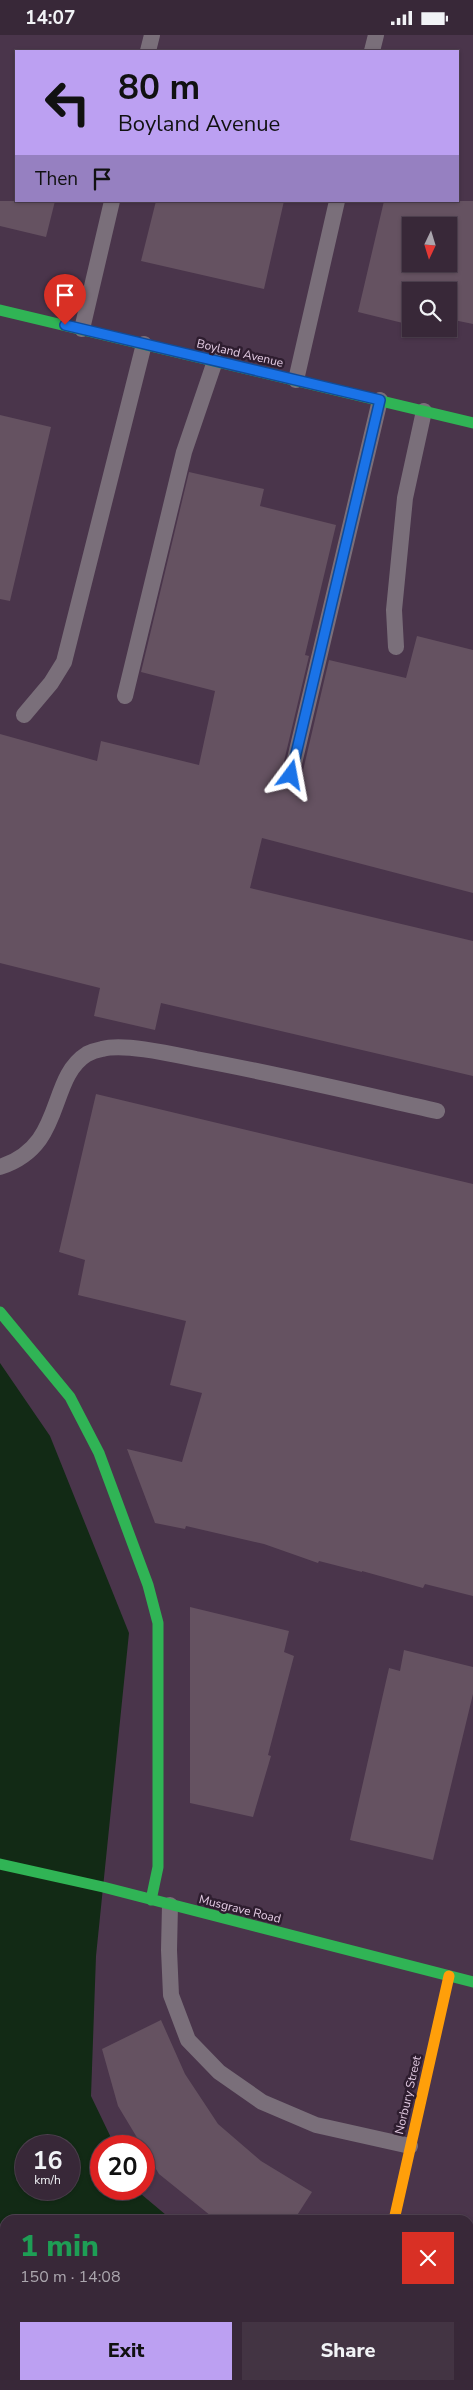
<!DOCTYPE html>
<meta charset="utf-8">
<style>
:root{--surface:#382838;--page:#433443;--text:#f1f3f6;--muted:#aba6ae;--line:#524453;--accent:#bca0f2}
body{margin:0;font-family:"Nunito Sans",sans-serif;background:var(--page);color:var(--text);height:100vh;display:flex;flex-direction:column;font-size:19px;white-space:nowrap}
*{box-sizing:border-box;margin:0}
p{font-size:16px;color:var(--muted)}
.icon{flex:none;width:28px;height:28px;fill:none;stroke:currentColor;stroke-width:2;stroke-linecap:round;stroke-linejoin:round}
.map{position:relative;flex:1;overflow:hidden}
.details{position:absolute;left:0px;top:2180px;width:474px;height:175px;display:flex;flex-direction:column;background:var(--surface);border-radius:15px 15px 0 0;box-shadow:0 1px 4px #0004,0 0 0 1px var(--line)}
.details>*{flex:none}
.guide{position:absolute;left:15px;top:15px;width:444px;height:152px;border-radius:0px;box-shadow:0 1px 4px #0004,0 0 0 1px var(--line);background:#bca0f2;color:#111;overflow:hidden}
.needle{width:32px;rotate:184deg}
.buttons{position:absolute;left:402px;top:182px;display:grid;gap:10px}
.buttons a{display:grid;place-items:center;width:55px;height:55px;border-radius:0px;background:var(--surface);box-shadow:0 1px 4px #0004,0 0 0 1px var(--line);font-size:25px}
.speed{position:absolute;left:15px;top:2100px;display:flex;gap:10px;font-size:25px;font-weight:700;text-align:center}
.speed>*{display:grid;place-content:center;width:65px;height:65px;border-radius:50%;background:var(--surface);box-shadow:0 1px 4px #0004,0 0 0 1px var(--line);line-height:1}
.speed small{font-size:12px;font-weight:400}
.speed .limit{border:8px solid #d22;background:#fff;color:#111}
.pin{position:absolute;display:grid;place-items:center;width:42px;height:42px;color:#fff;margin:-51px -21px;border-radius:50% 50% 50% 0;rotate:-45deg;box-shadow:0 0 5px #0007}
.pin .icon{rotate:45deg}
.me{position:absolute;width:55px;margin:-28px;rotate:13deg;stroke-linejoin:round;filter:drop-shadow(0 0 4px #0008)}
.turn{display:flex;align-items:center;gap:18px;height:105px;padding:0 20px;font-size:22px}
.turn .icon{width:65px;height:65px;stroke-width:2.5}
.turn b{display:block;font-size:35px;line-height:42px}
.then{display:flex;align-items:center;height:48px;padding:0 20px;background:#0003;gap:10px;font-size:19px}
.round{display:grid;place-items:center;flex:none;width:52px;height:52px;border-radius:0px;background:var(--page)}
.overview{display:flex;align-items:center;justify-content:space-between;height:85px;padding:0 20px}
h1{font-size:30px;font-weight:800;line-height:38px;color:#1e9e55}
.button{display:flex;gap:10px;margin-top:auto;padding:10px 20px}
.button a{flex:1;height:58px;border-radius:0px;background:var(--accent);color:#111;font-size:20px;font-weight:800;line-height:58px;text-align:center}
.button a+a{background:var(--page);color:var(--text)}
.status{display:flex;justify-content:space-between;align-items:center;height:35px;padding:0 25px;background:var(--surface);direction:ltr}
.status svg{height:14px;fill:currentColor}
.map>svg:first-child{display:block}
.water{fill:#122a15;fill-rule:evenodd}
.building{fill:#655261;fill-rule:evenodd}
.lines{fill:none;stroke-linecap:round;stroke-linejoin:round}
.lane{stroke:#7a6f7a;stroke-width:16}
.fast{stroke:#30b455;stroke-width:11}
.slow{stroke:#ff9f0a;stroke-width:11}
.route-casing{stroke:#114b97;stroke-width:12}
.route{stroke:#1a73e8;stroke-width:9}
.labels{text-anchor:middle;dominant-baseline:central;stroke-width:5;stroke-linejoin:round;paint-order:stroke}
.street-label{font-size:12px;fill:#e4cce4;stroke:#2e1d2f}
</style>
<div class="status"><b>14:07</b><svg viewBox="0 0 49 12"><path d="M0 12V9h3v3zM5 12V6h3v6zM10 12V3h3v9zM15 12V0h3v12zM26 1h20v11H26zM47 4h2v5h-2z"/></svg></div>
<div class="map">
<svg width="473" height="2355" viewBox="0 0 473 2355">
<rect width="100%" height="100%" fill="#4a354b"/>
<path class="water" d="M0,1328L50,1401L129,1598L96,1921L91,2061L115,2111H101V2154H135L172,2185H5V2346L0,2342ZM26,2111H69V2154H26Z
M469,2296L473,2297V2355H16L10,2350H469Z"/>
<path class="building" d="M0,166H55L46,202L0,191Z
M156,166H284L264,254L141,226Z
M384,166H473V289L449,284V256H411V290L358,277ZM411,191H449V229H411Z
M0,380L51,392L10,566L0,564Z
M189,437L264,454L260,471L336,490L305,620L309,621L281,739L285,749L293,751L301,744L329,625L406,643L417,601L473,615V858L262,803L250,853L473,906V1041L161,968L155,995L94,981L100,953L0,928V699L97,726L101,706L199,730L215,656L141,637Z
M96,1059L473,1149V1561L425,1549L423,1553L362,1536V1537L319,1526L318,1528L264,1509L186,1491L185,1494L155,1488L127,1414L182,1427L202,1358L170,1350L186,1286L78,1260L85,1225L59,1217Z
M190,1572L289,1596L284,1617L294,1621L268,1720L271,1721L253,1782L190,1768Z
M404,1615L473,1632V1659L433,1825L350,1805L389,1633L400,1636Z
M161,1985L185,2039L218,2089L261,2126L312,2157L294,2185H216L159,2139L118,2071L102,2014Z"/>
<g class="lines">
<path class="lane" d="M148,16L152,0
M372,16L376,0
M82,294L112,166
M296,345L337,166
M396,612L394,575L405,463L424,376
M125,661L184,417L215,326
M24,680L51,648L64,627L144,309
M291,741L380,365
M0,1132C66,1111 47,1044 87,1019C91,1017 97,1015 102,1014C124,1008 172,1019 196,1024C277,1039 357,1058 437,1076
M170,1870L169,1915L171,1960L188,2005L219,2037L262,2067L316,2090L410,2111"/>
<path class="fast" d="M0,275L473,388
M0,1277L70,1362L99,1418L148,1550L158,1588V1832L151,1865
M0,1829L103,1852L473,1947"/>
<path class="slow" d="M394,2185L449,1941"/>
</g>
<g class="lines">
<g class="route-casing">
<path id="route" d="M65,290L380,365L291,740"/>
</g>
<use href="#route" class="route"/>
</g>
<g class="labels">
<g class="street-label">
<text transform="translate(240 318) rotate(13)">Boyland Avenue</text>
<text transform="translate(240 1874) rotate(14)">Musgrave Road</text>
<text transform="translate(408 2060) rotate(-77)">Norbury Street</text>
</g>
</g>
</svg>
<div class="buttons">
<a><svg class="needle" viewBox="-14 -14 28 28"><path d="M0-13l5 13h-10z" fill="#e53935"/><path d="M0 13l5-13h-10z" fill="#aba6ae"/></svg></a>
<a><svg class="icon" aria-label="search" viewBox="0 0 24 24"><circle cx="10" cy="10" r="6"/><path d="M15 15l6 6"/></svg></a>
</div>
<div class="speed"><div>16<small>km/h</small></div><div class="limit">20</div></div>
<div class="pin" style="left:65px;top:290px;background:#d93025"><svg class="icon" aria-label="arrive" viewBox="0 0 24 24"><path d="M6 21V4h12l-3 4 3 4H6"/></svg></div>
<svg class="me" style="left:291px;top:740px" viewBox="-20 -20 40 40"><path d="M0-17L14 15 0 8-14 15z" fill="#1a73e8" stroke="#fff" stroke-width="4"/></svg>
<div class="guide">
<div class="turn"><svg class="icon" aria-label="left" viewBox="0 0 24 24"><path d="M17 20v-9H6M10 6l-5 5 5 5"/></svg><div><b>80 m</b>Boyland Avenue</div></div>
<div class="then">Then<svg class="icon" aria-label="arrive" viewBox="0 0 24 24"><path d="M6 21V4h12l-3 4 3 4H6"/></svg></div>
</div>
<section class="details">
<div class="overview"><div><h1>1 min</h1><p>150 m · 14:08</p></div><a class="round" style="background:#d93025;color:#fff"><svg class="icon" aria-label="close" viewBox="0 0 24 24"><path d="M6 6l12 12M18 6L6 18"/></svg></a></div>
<div class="button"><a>Exit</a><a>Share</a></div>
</section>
</div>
